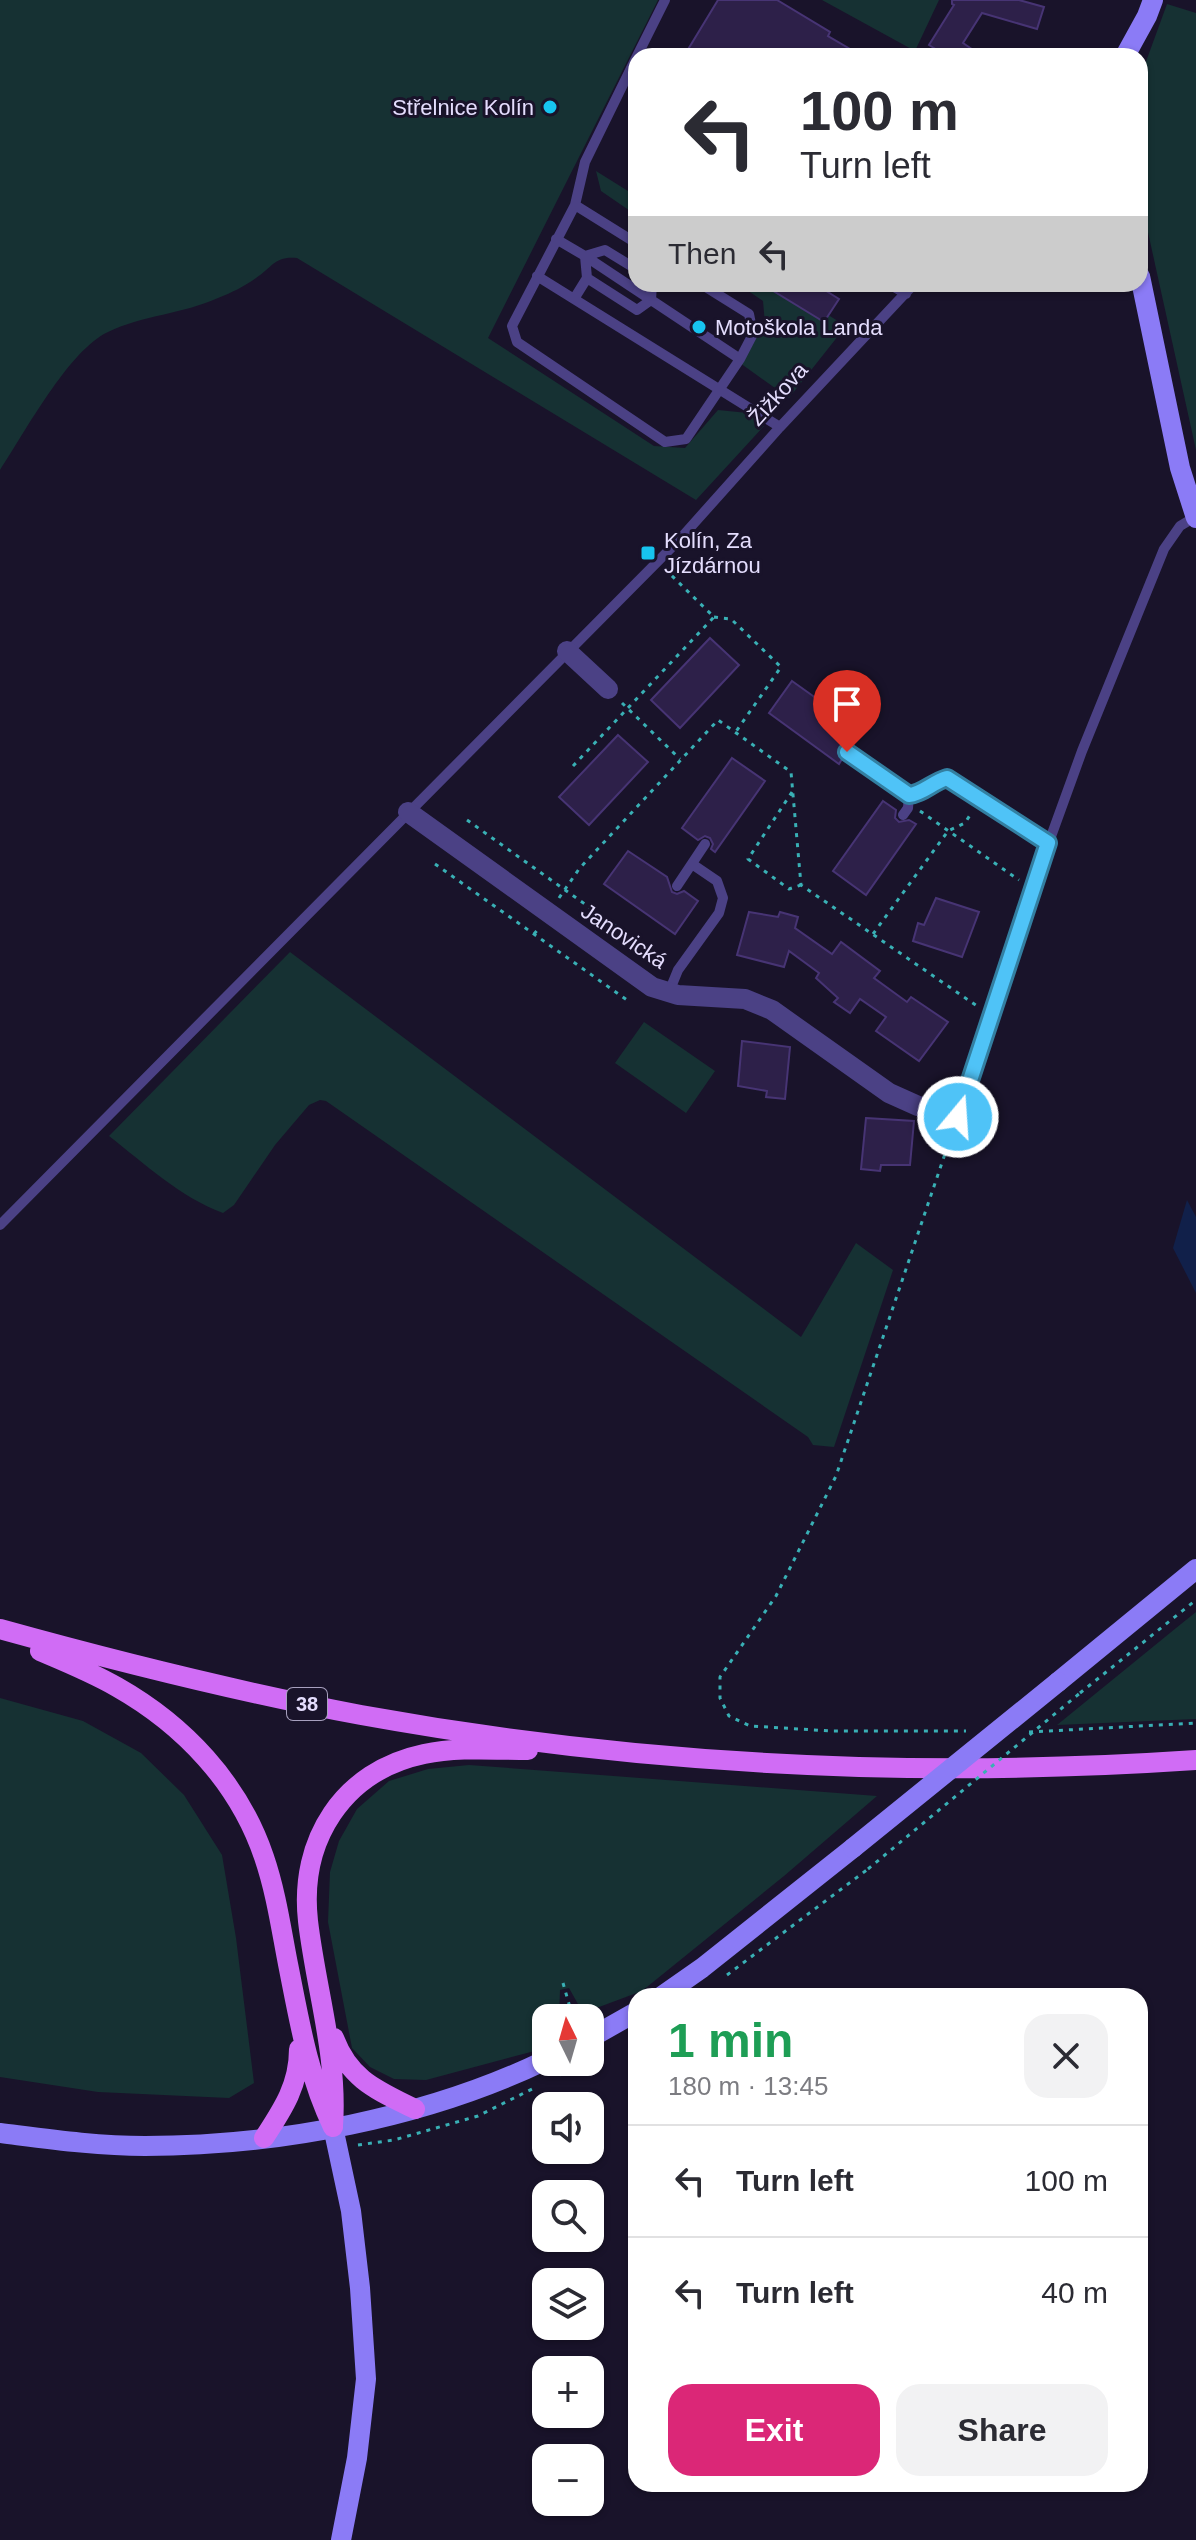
<!DOCTYPE html>
<meta charset="utf-8">
<style>
:root{--surface:#fff;--page:#f2f2f3;--text:#2b2b33;--muted:#7c7c81;--line:#e1e1e2;--accent:#db2777}
body{margin:0;font-family:Arial,sans-serif;background:var(--page);color:var(--text);height:100vh;display:flex;flex-direction:column;font-size:30px;white-space:nowrap}
*{box-sizing:border-box;margin:0}
p{font-size:26px;color:var(--muted)}
.icon{flex:none;width:44px;height:44px;fill:none;stroke:currentColor;stroke-width:2;stroke-linecap:round;stroke-linejoin:round}
.map{position:relative;flex:1;overflow:hidden}
.panel{position:absolute;left:628px;top:1988px;width:520px;height:504px;display:flex;flex-direction:column;background:var(--surface);border-radius:24px;box-shadow:0 2px 6px #0004}
.panel>*{flex:none}
.banner{position:absolute;left:628px;top:48px;width:520px;height:244px;border-radius:24px;box-shadow:0 2px 6px #0004;background:#fff;color:var(--text);overflow:hidden}
.needle{width:52px;rotate:355deg}
.fabs{position:absolute;left:532px;top:2004px;display:grid;gap:16px}
.fabs a{display:grid;place-items:center;width:72px;height:72px;border-radius:16px;background:var(--surface);box-shadow:0 2px 6px #0004;font-size:40px}
.pin{position:absolute;display:grid;place-items:center;width:68px;height:68px;color:#fff;margin:-82px -34px;border-radius:50% 50% 50% 0;rotate:-45deg;box-shadow:0 0 8px #0007}
.pin .icon{rotate:45deg}
.me{position:absolute;width:88px;margin:-44px;rotate:18deg;stroke-linejoin:round;filter:drop-shadow(0 0 6px #0008)}
.turn{display:flex;align-items:center;gap:28px;height:168px;padding:0 40px;font-size:36px}
.turn .icon{width:104px;height:104px;stroke-width:2.5}
.turn b{display:block;font-size:56px;line-height:68px}
.then{display:flex;align-items:center;height:76px;padding:0 40px;background:#0003;gap:16px;font-size:30px}
.round{display:grid;place-items:center;flex:none;width:84px;height:84px;border-radius:24px;background:var(--page)}
.overview{display:flex;align-items:center;justify-content:space-between;height:136px;padding:0 40px}
h1{font-size:48px;font-weight:700;line-height:60px;color:#1e9e55}
.action{display:flex;gap:16px;margin-top:auto;padding:16px 40px}
.action a{flex:1;height:92px;border-radius:24px;background:var(--accent);color:#fff;font-size:32px;font-weight:700;line-height:92px;text-align:center}
.action a+a{background:var(--page);color:var(--text)}
ul{padding:0;list-style:none}
li{display:flex;align-items:center;gap:24px;height:112px;padding:0 40px;border-top:2px solid var(--line)}
li div{flex:1}
li b{display:block;font-size:30px}
li em{font-style:normal}
.map>svg:first-child{display:block}
.green{fill:#163133}
.water{fill:#11204a}
.building{fill:#2d2049;stroke:#473474;stroke-width:2}
.lines{fill:none;stroke-linecap:round;stroke-linejoin:round}
.path{stroke:#39b0b5;stroke-width:3;stroke-dasharray:4 6;stroke-linecap:butt}
.lane{stroke:#4b4185;stroke-width:10}
.street{stroke:#4b4185;stroke-width:20}
.secondary{stroke:#8b7bf6;stroke-width:20}
.primary{stroke:#d06cf5;stroke-width:20}
.path-bridge{stroke:#39b0b5;stroke-width:3;stroke-dasharray:4 6;stroke-linecap:butt}
.secondary-bridge{stroke:#8b7bf6;stroke-width:20}
.route-casing{stroke:#337fa1;stroke-width:20}
.route{stroke:#4fc3f7;stroke-width:14}
.poi-dot{fill:#17c4f0;stroke:#19132a;stroke-width:3}
.labels{text-anchor:middle;dominant-baseline:central;stroke-width:6;stroke-linejoin:round;paint-order:stroke}
.shield{fill:#19132a;stroke:#a7a0be;stroke-width:2}
.shield-label{font-size:20px;font-weight:bold;fill:#e4ddfd}
.poi-label{font-size:22px;fill:#e4ddfd;stroke:#19132a;text-anchor:start}
.street-label{font-size:22px;fill:#e4ddfd;stroke:#19132a}
</style>
<div class="map">
<svg width="1196" height="2540" viewBox="0 0 1196 2540">
<rect width="100%" height="100%" fill="#19132a"/>
<path class="green" d="M0,0H658L488,338L654,446L685,448L718,410L748,413L764,426L696,500L297,258C274,256 273,267 256,278C245,286 231,293 218,298C183,314 143,315 108,332C69,350 25,432 0,470Z
M822,0H939L915,51Z
M1167,4L1196,13V450L1140,196V78Z
M596,171L636,196V215L601,191Z
M738,284H778L846,326L789,398L740,363L765,324L763,301Z
M290,952L801,1337L856,1243L893,1270L834,1447L813,1445L808,1437L326,1101L320,1100L309,1105L275,1145L234,1205L223,1213C180,1197 145,1164 109,1136Z
M644,1022L715,1071L686,1113L615,1063Z
M1196,1612V1719L1057,1725L1181,1624Z
M0,1698L83,1721L141,1753L184,1795L222,1855L236,1938L254,2083L229,2098L98,2092L0,2077Z
M469,1765L877,1796L784,1876L642,1991L583,2013L569,1988L560,1990L559,2018H546V2044L542,2049L426,2080L394,2079L370,2067L352,2048L328,1922L330,1872L339,1841L357,1809L389,1781L428,1769Z"/>
<path class="water" d="M1187,1200L1196,1217V1293L1173,1248Z"/>
<path class="building" d="M718,0H777L830,32L828,36L862,56H684Z
M952,0H1019L1044,7L1037,29L982,13L963,43L982,56H947L929,45L954,5L952,4Z
M762,284H815L839,299L824,322Z
M710,638L739,665L680,728L651,700Z
M792,681L862,731L852,746L847,744L841,747L839,752L842,759L839,764L769,713Z
M618,735L648,762L589,825L559,797Z
M732,758L765,781L715,852L711,849L713,844L710,838L705,836L698,840L682,828Z
M883,801L896,810L895,818L899,822L909,820L916,824L866,895L833,871Z
M628,851L667,877L672,892L677,894L684,891L698,901L675,934L604,884Z
M936,898L979,912L962,957L913,941L918,923L924,925Z
M749,912L778,917L780,912L798,917L795,928L832,954L841,942L880,971L874,978L907,1002L911,997L948,1022L919,1061L876,1031L886,1017L860,999L850,1013L834,1002L838,998L816,978L819,973L789,951L784,967L737,955Z
M742,1041L790,1047L785,1099L766,1097L767,1091L738,1086Z
M866,1118L914,1121L910,1165H881L880,1171L861,1169Z"/>
<g class="lines">
<path class="path" d="M714,617L731,619L781,667L735,733
M622,703L680,759
M573,766L714,617L669,573
M792,792L748,859L789,889L801,885
M920,811L1019,880
M467,820L666,962
M435,864L627,1000
M559,898L579,869L718,720L791,772L801,885L977,1006
M534,934L539,928
M873,934L948,831L965,823L972,812
M951,1136L836,1476L776,1596L720,1677V1698L729,1716L750,1726L831,1731H966
M1080,1693L1196,1600
M1029,1732L1196,1723
M727,1975L868,1869
M563,1983L573,2018
M560,2075L587,2062
M358,2145L394,2140L478,2116L532,2089"/>
<path class="lane" d="M637,56L665,0
M575,205L585,162L636,58
M556,239L585,256L740,359
M636,243L575,205L512,326L517,342L665,442L686,439L740,359L753,334L749,314L701,284
M636,269L605,250L585,256L587,278L637,310L651,300L652,284
M537,276L780,427
M889,284L906,294
M574,299L587,278
M847,752L909,795C922,793 933,782 947,778L1048,843
M903,815L908,808L909,795
M677,886L705,844
M669,992L678,970L719,913L723,898L717,881L692,864
M958,1117L1032,889L1082,751L1164,549L1180,526L1195,517
M0,1225L680,539L780,427L914,284"/>
<path class="street" d="M567,651L608,689
M408,812L652,987L678,995L745,999L772,1010L889,1093L918,1106L958,1117"/>
<path class="secondary" d="M1125,56L1147,16L1153,0
M1140,276L1180,468L1196,518
M1058,1682L1196,1569
M662,1996L702,1968L853,1848
M590,2038L636,2012
M333,2127L351,2211L360,2288L366,2379L357,2458L341,2540
M0,2133C48,2139 96,2146 145,2146C278,2146 426,2118 546,2060"/>
<path class="primary" d="M0,1629C119,1662 239,1692 361,1715C636,1765 917,1779 1196,1760
M40,1651C66,1662 93,1673 117,1687C184,1725 239,1783 264,1857C276,1892 281,1928 288,1964C299,2019 308,2076 333,2127
M334,2038C350,2080 377,2090 415,2109
M333,2126C338,2056 316,1990 308,1921C299,1840 343,1771 424,1754C458,1747 494,1750 528,1750
M264,2138C283,2109 299,2085 299,2049"/>
<path class="path-bridge" d="M868,1869L1080,1693"/>
<path class="secondary-bridge" d="M853,1848L1058,1682"/>
</g>
<g class="lines">
<g class="route-casing">
<path id="route" d="M847,752L909,795C922,794 933,782 947,778L1048,843L958,1117"/>
</g>
<use href="#route" class="route"/>
</g>
<g class="poi-dot">
<circle cx="550" cy="107" r="8"/>
<circle cx="699" cy="327" r="8"/>
<rect x="640" y="545" width="16" height="16" rx="4"/>
</g>
<g class="labels">
<rect class="shield" x="287" y="1688" width="40" height="32" rx="6"/>
<g class="shield-label">
<text x="307" y="1704">38</text>
</g>
<g class="poi-label">
<text x="534" y="107" text-anchor="end">Střelnice Kolín</text>
<text x="715" y="327">Motoškola Landa</text>
<text x="664" y="540">Kolín, Za<tspan x="664" dy="25">Jízdárnou</tspan></text>
</g>
<g class="street-label">
<text transform="translate(778 394) rotate(-48)">Žižkova</text>
<text transform="translate(624 936) rotate(34)">Janovická</text>
</g>
</g>
</svg>
<div class="fabs">
<a><svg class="needle" viewBox="-14 -14 28 28"><path d="M0-13l5 13h-10z" fill="#e53935"/><path d="M0 13l5-13h-10z" fill="#7c7c81"/></svg></a>
<a><svg class="icon" aria-label="sound" viewBox="0 0 24 24"><path d="M4 9h4l5-4v14l-5-4H4zM17 9q2 3 0 6"/></svg></a>
<a><svg class="icon" aria-label="search" viewBox="0 0 24 24"><circle cx="10" cy="10" r="6"/><path d="M15 15l6 6"/></svg></a>
<a><svg class="icon" aria-label="layers" viewBox="0 0 24 24"><path d="M12 4l9 5-9 5-9-5zM3 14l9 5 9-5"/></svg></a>
<a>+</a>
<a>−</a>
</div>
<div class="pin" style="left:847px;top:752px;background:#d93025"><svg class="icon" aria-label="arrive" viewBox="0 0 24 24"><path d="M6 21V4h12l-3 4 3 4H6"/></svg></div>
<svg class="me" style="left:958px;top:1117px" viewBox="-20 -20 40 40"><circle r="17" fill="#4fc3f7" stroke="#fff" stroke-width="3"/><path d="M0-11L8 9 0 5-8 9z" fill="#fff"/></svg>
<div class="banner">
<div class="turn"><svg class="icon" aria-label="left" viewBox="0 0 24 24"><path d="M17 20v-9H6M10 6l-5 5 5 5"/></svg><div><b>100 m</b>Turn left</div></div>
<div class="then">Then<svg class="icon" aria-label="left" viewBox="0 0 24 24"><path d="M17 20v-9H6M10 6l-5 5 5 5"/></svg></div>
</div>
<section class="panel">
<div class="overview"><div><h1>1 min</h1><p>180 m · 13:45</p></div><a class="round"><svg class="icon" aria-label="close" viewBox="0 0 24 24"><path d="M6 6l12 12M18 6L6 18"/></svg></a></div>
<ul>
<li><svg class="icon" aria-label="left" viewBox="0 0 24 24"><path d="M17 20v-9H6M10 6l-5 5 5 5"/></svg><div><b>Turn left</b></div><em>100 m</em></li>
<li><svg class="icon" aria-label="left" viewBox="0 0 24 24"><path d="M17 20v-9H6M10 6l-5 5 5 5"/></svg><div><b>Turn left</b></div><em>40 m</em></li>
</ul>
<div class="action"><a>Exit</a><a>Share</a></div>
</section>
</div>
